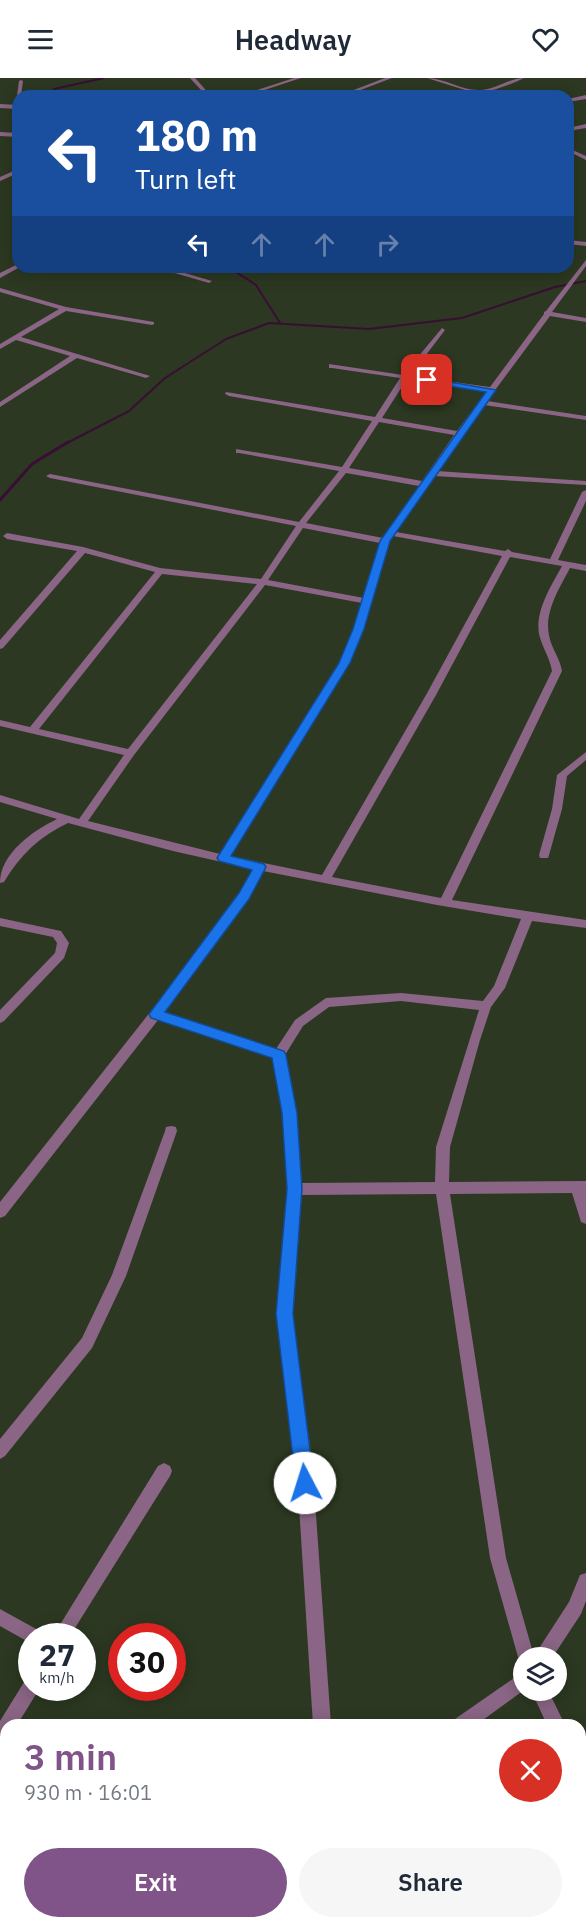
<!DOCTYPE html>
<meta charset="utf-8">
<style>
:root{--surface:#fff;--page:#f6f6f7;--text:#1f2937;--muted:#747a83;--accent:#805488}
body{margin:0;font-family:"IBM Plex Sans",sans-serif;background:var(--page);color:var(--text);height:100vh;display:flex;flex-direction:column;font-size:22px;white-space:nowrap}
*{box-sizing:border-box;margin:0}
p{font-size:20px;color:var(--muted)}
.icon{flex:none;width:33px;height:33px;fill:none;stroke:currentColor;stroke-width:2;stroke-linecap:round;stroke-linejoin:round}
.map{position:relative;flex:1;overflow:hidden}
.side{position:absolute;left:0px;top:1641px;width:586px;height:210px;display:flex;flex-direction:column;background:var(--surface);border-radius:18px 18px 0 0;box-shadow:0 3px 15px #0003}
.side>*{flex:none}
.hud{position:absolute;left:12px;top:12px;width:562px;height:183px;border-radius:18px;box-shadow:0 3px 15px #0003;background:#1a4fa0;color:#fff;overflow:hidden}
.fabs{position:absolute;left:513px;top:1569px;display:grid;gap:12px}
.fabs a{display:grid;place-items:center;width:54px;height:54px;border-radius:50%;background:var(--surface);box-shadow:0 3px 15px #0003;font-size:30px}
.speed{position:absolute;left:18px;top:1545px;display:flex;gap:12px;font-size:30px;font-weight:700;text-align:center}
.speed>*{display:grid;place-content:center;width:78px;height:78px;border-radius:50%;background:var(--surface);box-shadow:0 3px 15px #0003;line-height:1}
.speed small{font-size:15px;font-weight:400}
.speed .limit{border:9px solid #d22;background:#fff;color:#111}
.pin{position:absolute;display:grid;place-items:center;width:51px;height:51px;color:#fff;margin:-26px;border-radius:12px;box-shadow:0 3px 9px #0006}
.me{position:absolute;width:66px;margin:-33px;rotate:355deg;stroke-linejoin:round;filter:drop-shadow(0 0 4px #0008)}
.turn{display:flex;align-items:center;gap:21px;height:126px;padding:0 24px;font-size:27px}
.turn .icon{width:78px;height:78px;stroke-width:2.5}
.turn b{display:block;font-size:42px;line-height:51px}
.lanes{display:flex;align-items:center;height:57px;padding:0 24px;background:#0003;justify-content:center;gap:30px;direction:ltr}
.lanes .off{opacity:.35}
.round{display:grid;place-items:center;flex:none;width:63px;height:63px;border-radius:32px;background:var(--page)}
.head{display:flex;align-items:center;justify-content:space-between;height:102px;padding:0 24px}
h1{font-size:36px;font-weight:600;line-height:45px;color:var(--accent)}
.action{display:flex;gap:12px;margin-top:auto;padding:12px 24px}
.action a{flex:1;height:69px;border-radius:36px;background:var(--accent);color:#fff;font-size:24px;font-weight:600;line-height:69px;text-align:center}
.action a+a{background:var(--page);color:var(--text)}
header{display:flex;justify-content:space-between;align-items:center;height:78px;padding:0 24px;background:var(--surface);font-size:27px;font-weight:600}
.map>svg:first-child{display:block}
.lines{fill:none;stroke-linecap:round;stroke-linejoin:round}
.stream-far1{stroke:#390e35;stroke-width:2}
.stream{stroke:#390e35;stroke-width:3}
.minor{fill:#8a6585;fill-rule:evenodd}
.tertiary{fill:#8a6585;fill-rule:evenodd}
.route{fill:#1a73e8;stroke:#114b97;stroke-width:1.5}
</style>
<header><svg class="icon" aria-label="menu" viewBox="0 0 24 24"><path d="M4 6h16M4 12h16M4 18h16"/></svg>Headway<svg class="icon" aria-label="heart" viewBox="0 0 24 24"><path d="M12 20l-8-8c-3-5 5-10 8-4 3-6 11-1 8 4z"/></svg></header>
<div class="map">
<svg width="586" height="1851" viewBox="0 0 586 1851">
<rect width="100%" height="100%" fill="#2c3821"/>
<g class="lines">
<path class="stream-far1" d="M61,18L54,11L104,0
M228,189L256,207L280,245
M65,366L129,333L165,300L226,261L269,245L369,251L462,240L555,209L586,203"/>
<path class="stream" d="M0,422L32,386L68,364"/>
<path class="minor" d="M190,0H195L205,11L207,18H203L201,12Z
M385,0H392L345,18H338Z
M427,0C444,0 461,12 478,12C494,13 508,0 524,0C503,11 475,18 451,18L471,14Z
M21,2L23,3L21,18L18,19L17,18L19,3Z
M586,17V21L568,24V21Z
M0,26L18,27V31L0,30Z
M586,46V50L568,53V50Z
M0,54L18,55V59L0,58Z
M568,70L586,78V82L568,73Z
M18,84V95H14L15,86Z
M568,162L586,164V168L568,166Z
M586,182V188L552,234L586,240V244L550,238L487,323L586,338V342L484,327L437,393L586,403V407L434,398L396,454L505,473L508,471L512,474L550,481L582,414L586,412V423L558,482L586,487V493L570,490C560,509 544,534 549,557C551,570 560,580 562,593L452,822L586,842V850L532,843L505,910L491,929L480,962L450,1069L449,1104L586,1103V1146L581,1144L572,1115L450,1116L506,1480L534,1578L569,1524L580,1497L586,1495V1523L581,1536L552,1580H524V1587L520,1586L490,1480L436,1116L301,1117L291,1236L312,1381L331,1647H313L296,1381L277,1236L288,1111L284,1035L273,980L158,942L5,1138L0,1140V1124L151,933L240,816L253,791L173,773L68,745C40,758 20,777 4,804L0,805C0,776 32,753 57,741L0,724V717L79,741L124,677L0,648V642L30,649L155,494L85,475L3,570L0,571V562L77,473L7,461L3,458L7,455L83,469L160,490L261,501L296,448L50,400L46,398L50,396L299,444L339,393L239,375H236V371L342,389L372,343L229,318L225,316L226,314L375,339L400,300L332,290H329V286L403,297L442,250L445,252L410,298L490,309L544,236V234L546,233ZM407,301L487,313L457,353L382,340ZM379,344L454,357L422,403L349,390ZM346,395L419,408L383,460L306,445ZM303,450L380,465L364,520L268,502ZM393,458L502,478L426,617L322,797L230,778L349,585L364,551L389,463ZM510,479L562,488C551,508 535,533 539,556C542,569 550,580 552,593L441,820L332,799L436,617ZM162,496L257,506L128,671L39,651ZM265,507L362,525L354,551L339,585L220,776L88,743L134,677ZM263,793L437,827L521,841L494,908L483,923L401,915L326,920L295,942L276,971L163,934L248,821ZM401,923L479,932L436,1069L435,1104L301,1105L296,1035L285,977L303,948L329,929Z
M18,186V189H20L0,200V195Z
M154,189H164L212,203L209,205Z
M0,210L66,229L154,244V246L152,247L66,233L21,259L150,298L146,300L77,280L0,329V324L70,278L16,262L0,271V266L59,231L0,214Z
M586,674V682L567,698L562,731L549,777L548,780H540L539,777L552,731L557,697Z
M0,840L61,853L69,865L64,880L4,943L0,945V932L55,875L57,865L53,859L0,848Z
M171,1048L176,1049L177,1053L126,1198L92,1270L5,1378L0,1381V1361L82,1260L112,1197L165,1053L166,1049Z
M164,1385L170,1388L172,1393L170,1398L70,1558H53L158,1388Z
M0,1531L38,1552L40,1558H32V1566L0,1548Z
M524,1593V1612L476,1647H452L455,1641Z
M32,1599V1610H40L38,1613L17,1647H6V1665L0,1668V1643L26,1601Z
M531,1612H548L565,1647H547Z
M580,1681L586,1684V1706L580,1704Z
M333,1845H353L354,1851H334Z"/>
<path class="tertiary" d="M294,0H301L246,18H239Z
M18,91V95L0,103V99Z"/>
</g>
<path class="route" d="M427,300L496,312L390,463L364,551L350,585L231,778L264,786L266,789L249,821L165,934L284,973L286,977L297,1035L302,1111L293,1236L314,1405L312,1411L305,1413L299,1411L296,1405L276,1236L287,1111L282,1035L272,980L151,940L149,936L239,815L252,792L219,783L217,780L339,585L353,551L380,463L486,314L424,304Z"/>
</svg>
<div class="fabs">
<a><svg class="icon" aria-label="layers" viewBox="0 0 24 24"><path d="M12 4l9 5-9 5-9-5zM3 14l9 5 9-5"/></svg></a>
</div>
<div class="speed"><div>27<small>km/h</small></div><div class="limit">30</div></div>
<div class="pin" style="left:427px;top:302px;background:#d93025"><svg class="icon" aria-label="arrive" viewBox="0 0 24 24"><path d="M6 21V4h12l-3 4 3 4H6"/></svg></div>
<svg class="me" style="left:305px;top:1405px" viewBox="-20 -20 40 40"><circle r="19" fill="#fff"/><path d="M0-13L10 11 0 6-10 11z" fill="#1a73e8"/></svg>
<div class="hud">
<div class="turn"><svg class="icon" aria-label="left" viewBox="0 0 24 24"><path d="M17 20v-9H6M10 6l-5 5 5 5"/></svg><div><b>180 m</b>Turn left</div></div>
<div class="lanes"><svg class="icon" aria-label="left" viewBox="0 0 24 24"><path d="M17 20v-9H6M10 6l-5 5 5 5"/></svg><svg class="icon off" aria-label="ahead" viewBox="0 0 24 24"><path d="M12 20V5M6 11l6-6 6 6"/></svg><svg class="icon off" aria-label="ahead" viewBox="0 0 24 24"><path d="M12 20V5M6 11l6-6 6 6"/></svg><svg class="icon off" aria-label="right" viewBox="0 0 24 24"><path d="M7 20v-9h11M14 6l5 5-5 5"/></svg></div>
</div>
<section class="side">
<div class="head"><div><h1>3 min</h1><p>930 m · 16:01</p></div><a class="round" style="background:#d93025;color:#fff"><svg class="icon" aria-label="close" viewBox="0 0 24 24"><path d="M6 6l12 12M18 6L6 18"/></svg></a></div>
<div class="action"><a>Exit</a><a>Share</a></div>
</section>
</div>
